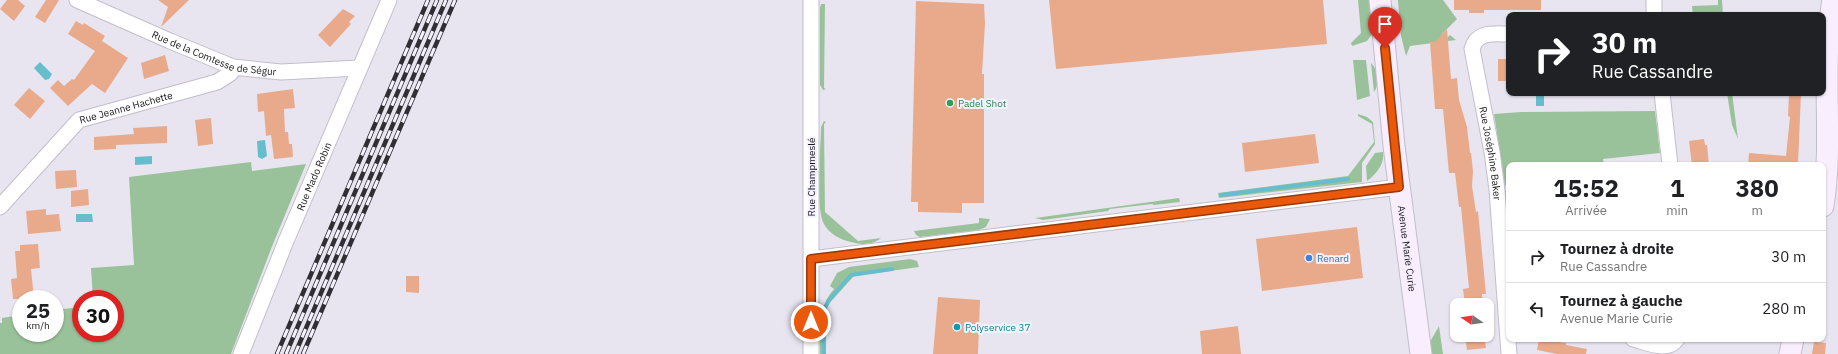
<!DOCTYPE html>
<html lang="fr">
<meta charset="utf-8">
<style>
:root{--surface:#fff;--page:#f6f6f6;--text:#202124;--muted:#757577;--line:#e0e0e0}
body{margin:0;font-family:"IBM Plex Sans",sans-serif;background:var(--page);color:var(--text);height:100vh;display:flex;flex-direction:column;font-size:15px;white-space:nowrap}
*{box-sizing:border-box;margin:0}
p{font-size:13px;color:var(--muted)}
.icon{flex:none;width:22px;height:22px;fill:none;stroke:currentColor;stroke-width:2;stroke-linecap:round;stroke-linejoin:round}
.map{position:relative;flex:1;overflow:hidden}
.side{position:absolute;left:1506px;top:162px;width:320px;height:180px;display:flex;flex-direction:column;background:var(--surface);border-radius:8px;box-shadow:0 1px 3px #0004}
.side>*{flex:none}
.hud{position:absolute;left:1506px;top:12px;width:320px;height:84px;border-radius:8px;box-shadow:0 1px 3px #0004;background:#202124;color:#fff;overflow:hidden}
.needle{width:26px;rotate:283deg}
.tools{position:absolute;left:1450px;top:298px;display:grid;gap:8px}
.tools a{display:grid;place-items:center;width:44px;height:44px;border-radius:8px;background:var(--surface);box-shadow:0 1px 3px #0004;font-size:20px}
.speed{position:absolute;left:12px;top:290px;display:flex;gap:8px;font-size:20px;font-weight:700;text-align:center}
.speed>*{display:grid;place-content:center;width:52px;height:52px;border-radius:50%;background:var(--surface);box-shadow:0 1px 3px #0004;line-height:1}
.speed small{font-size:10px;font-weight:400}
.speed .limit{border:6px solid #d22;background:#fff;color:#111}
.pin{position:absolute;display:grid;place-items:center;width:34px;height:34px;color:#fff;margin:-41px -17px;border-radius:50% 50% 50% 0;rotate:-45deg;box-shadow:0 0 4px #0007}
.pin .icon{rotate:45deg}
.me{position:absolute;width:44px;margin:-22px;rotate:0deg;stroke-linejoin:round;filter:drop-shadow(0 0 3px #0008)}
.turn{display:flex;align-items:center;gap:14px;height:84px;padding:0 20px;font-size:18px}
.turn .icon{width:52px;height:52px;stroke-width:2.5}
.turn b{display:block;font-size:28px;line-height:34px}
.eta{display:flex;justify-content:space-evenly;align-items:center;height:68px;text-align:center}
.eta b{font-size:24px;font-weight:700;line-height:28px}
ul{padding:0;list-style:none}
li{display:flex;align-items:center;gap:12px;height:52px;padding:0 20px;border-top:1px solid var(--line)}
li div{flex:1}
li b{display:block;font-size:15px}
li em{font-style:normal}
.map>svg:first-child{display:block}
.green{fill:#9ac29a}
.water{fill:#66bdcb}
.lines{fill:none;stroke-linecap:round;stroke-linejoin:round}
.stream{stroke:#66bdcb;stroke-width:4}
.building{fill:#e8aa8a}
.street-casing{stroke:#c1beca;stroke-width:17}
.secondary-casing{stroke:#c1beca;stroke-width:23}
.street{stroke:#fff;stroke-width:15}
.secondary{stroke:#f9eefe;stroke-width:21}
.rail-casing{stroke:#302f34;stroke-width:4.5}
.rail{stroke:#f5f2ff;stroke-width:3;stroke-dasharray:9;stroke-linecap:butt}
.route-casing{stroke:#983908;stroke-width:10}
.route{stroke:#ea580c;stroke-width:7}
.leisure-dot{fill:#2e9e5b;stroke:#f5f2ff;stroke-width:1.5}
.shop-dot{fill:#3f7fe0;stroke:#f5f2ff;stroke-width:1.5}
.culture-dot{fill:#0f9aa8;stroke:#f5f2ff;stroke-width:1.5}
.labels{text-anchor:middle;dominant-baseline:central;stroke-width:4;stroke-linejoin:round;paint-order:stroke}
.street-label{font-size:10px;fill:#18171b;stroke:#f5f2ff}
.leisure-label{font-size:10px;fill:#27864d;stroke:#f5f2ff;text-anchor:start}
.shop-label{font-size:10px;fill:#366cbe;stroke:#f5f2ff;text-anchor:start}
.culture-label{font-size:10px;fill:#0d838f;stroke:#f5f2ff;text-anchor:start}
</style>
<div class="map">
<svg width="1838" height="354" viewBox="0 0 1838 354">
<rect width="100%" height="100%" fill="#e8e5f1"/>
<path class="green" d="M1358,0H1370L1373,33L1367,41L1352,46L1351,43L1361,33Z
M1398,0H1443L1457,19L1442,34L1447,38L1450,35L1456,40L1410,46L1406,56L1401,36Z
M1718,0H1722L1723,15H1693L1692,6L1718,5Z
M821,4H825L824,88L826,89L823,90L820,85V8Z
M1353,60H1366L1370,96L1357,100Z
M1371,63C1378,69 1380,85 1374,92Z
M1727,93H1732L1738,139L1732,125Z
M1655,111L1660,153L1603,159L1604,165H1509V185H1505L1494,114L1521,112Z
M1358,114L1367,117L1373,122L1375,144L1362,163V182L1219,198L1218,193L1348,176L1374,142L1372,124L1358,116Z
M824,121L826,122L824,124L825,212L858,241L881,238C873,245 861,245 851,242C841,240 829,234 824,224C815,209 821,147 821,127Z
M1383,152C1385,164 1376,174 1367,181L1366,166L1375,153Z
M251,162L252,171L306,164L271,249L231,354H0V323H2V318L21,315V333H55V310L81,307V333H115V299H93L91,268L134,265L129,177Z
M1179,198L1180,202L1154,205L1152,204L1110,209L1108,211L1043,220L1035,218Z
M979,218L990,219L986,227L979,230L920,237L916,235L914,231L979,223Z
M910,259L917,261L919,267L854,276L826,307V354H820C820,332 817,307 834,289L830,286L837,273L849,267Z
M1439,326L1443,354H1431V340Z"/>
<path class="water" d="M40,62L52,74L49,79L45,80L34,68Z
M1536,93H1544V106H1536Z
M265,140L267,156L262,159L258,157L257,141Z
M152,156V164L135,165V157Z
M76,214H92L93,222H76Z"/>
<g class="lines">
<path class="stream" d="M1221,195L1348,179
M824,354V310L829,300L851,275L892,269"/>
</g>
<path class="building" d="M7,0H18L25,6L14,21L0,9Z
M46,0H59L45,23L35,17Z
M158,0H189L161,27L168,7Z
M1049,0H1323L1327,44L1056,69Z
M1454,0H1541V10H1484V13H1469V10H1454Z
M916,1L984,4L985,23L982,74H984V203H962V213L918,212V202H911Z
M343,9L355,16L349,22L351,24L330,47L318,35Z
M76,21L83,25L84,23L105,36L102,41L128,58L105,93L92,84L68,106L50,88L58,80L64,86L72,79L74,80L95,51L68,34Z
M1447,29L1451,79L1457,78L1459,100L1467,127L1470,153H1471L1473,171L1472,186L1476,212L1478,211L1486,294H1482L1483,305H1465L1463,289L1469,288L1461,207H1459L1455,173H1449L1443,109H1435L1430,42H1435Z
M165,55L169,71L144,79L141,63Z
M1498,59H1509V81H1498Z
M29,88L45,101L30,119L14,105Z
M293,89L295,108L284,109L285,132H288L289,144H292L293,157L274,159L271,135L266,136L264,111L258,112L257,94Z
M1789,93H1801L1798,165H1748L1749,153L1786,156L1790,117L1788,116Z
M211,118L213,144L198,146L195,120Z
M167,126V143L116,145V149L94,150V137L134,134L133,128Z
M1315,134L1319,163L1245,172L1242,143Z
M1704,139L1705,145H1707L1709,165H1692L1689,141Z
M76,170L77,187L56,189L55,171Z
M88,189L89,205L71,207V191Z
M46,209V215L59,214L61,231L28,234L26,211Z
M1357,227L1363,278L1262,291L1256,239Z
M38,244L40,268L31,269L34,299H13L11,279L17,278L15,251H20V245Z
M406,276H419V293L406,292Z
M938,297L980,300L978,354H933Z
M1238,326L1241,354H1202L1200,331Z
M1465,335H1484L1486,348L1467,350Z
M1539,339L1566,343V345L1587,349L1586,354H1557L1537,350Z
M1814,342L1826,343L1825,354H1812Z"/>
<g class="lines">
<g class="street-casing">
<g id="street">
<path id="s1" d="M77,0L170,41L233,67L281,72L359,68"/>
<path d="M811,0V354"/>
<path d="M1654,0V15"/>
<path id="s2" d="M1509,34C1493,34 1477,31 1472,49L1492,152L1497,190L1509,354"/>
<path d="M1662,93L1670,165"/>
<path id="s3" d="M0,207L79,120L217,82L231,73L233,67"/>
<path d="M811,259L1399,187"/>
<path d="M1633,339C1646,342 1668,353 1677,339"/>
<path id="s4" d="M241,354L286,241L389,0"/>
</g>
</g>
<g class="secondary-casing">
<g id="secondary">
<path id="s5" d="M1380,0L1394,146L1421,354"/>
<path d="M1823,206C1834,138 1820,68 1833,0"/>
<path d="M1790,354L1793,339"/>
</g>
</g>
<use href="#street" class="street"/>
<use href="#secondary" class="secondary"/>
<g class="rail-casing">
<path id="rail" d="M277,354L428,0
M286,354L437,0
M295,354L446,0
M303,354L455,0"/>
</g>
<use href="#rail" class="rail"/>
</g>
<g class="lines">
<g class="route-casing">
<path id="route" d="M811,322V259L1399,187L1385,48"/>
</g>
<use href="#route" class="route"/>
</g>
<circle class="leisure-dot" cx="950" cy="103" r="4"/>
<circle class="shop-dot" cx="1309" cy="258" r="4"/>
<circle class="culture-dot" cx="957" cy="327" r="4"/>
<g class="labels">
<g class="street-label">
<text stroke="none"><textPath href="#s1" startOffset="148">Rue de la Comtesse de Ségur</textPath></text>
<text stroke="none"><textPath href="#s3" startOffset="166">Rue Jeanne Hachette</textPath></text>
<text stroke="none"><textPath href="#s2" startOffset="150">Rue Joséphine Baker</textPath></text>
<text stroke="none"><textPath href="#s4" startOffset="192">Rue Mado Robin</textPath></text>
<text transform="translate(811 177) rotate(-90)">Rue Champmeslé</text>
<text stroke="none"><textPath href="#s5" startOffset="250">Avenue Marie Curie</textPath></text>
</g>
<g class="leisure-label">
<text x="958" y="103">Padel Shot</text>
</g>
<g class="shop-label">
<text x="1317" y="258">Renard</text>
</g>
<g class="culture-label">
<text x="965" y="327">Polyservice 37</text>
</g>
</g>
</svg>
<div class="tools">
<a><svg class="needle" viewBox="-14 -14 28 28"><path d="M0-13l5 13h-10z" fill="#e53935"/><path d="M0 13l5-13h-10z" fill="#757577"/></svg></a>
</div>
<div class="speed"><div>25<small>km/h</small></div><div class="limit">30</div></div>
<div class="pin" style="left:1385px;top:48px;background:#d93025"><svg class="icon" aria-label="arrive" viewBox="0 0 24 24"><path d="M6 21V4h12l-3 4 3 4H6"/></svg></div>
<svg class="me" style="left:811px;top:322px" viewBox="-20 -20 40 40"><circle r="17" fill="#ea580c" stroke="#fff" stroke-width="3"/><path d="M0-11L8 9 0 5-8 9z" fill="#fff"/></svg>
<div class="hud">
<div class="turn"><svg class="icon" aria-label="right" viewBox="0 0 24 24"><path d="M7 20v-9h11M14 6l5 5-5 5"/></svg><div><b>30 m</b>Rue Cassandre</div></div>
</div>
<section class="side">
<div class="eta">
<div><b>15:52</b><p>Arrivée</p></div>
<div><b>1</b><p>min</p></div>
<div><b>380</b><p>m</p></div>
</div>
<ul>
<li><svg class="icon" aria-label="right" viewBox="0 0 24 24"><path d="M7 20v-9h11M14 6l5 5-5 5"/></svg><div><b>Tournez à droite</b><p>Rue Cassandre</p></div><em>30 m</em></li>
<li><svg class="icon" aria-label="left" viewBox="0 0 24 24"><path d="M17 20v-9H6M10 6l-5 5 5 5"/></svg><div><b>Tournez à gauche</b><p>Avenue Marie Curie</p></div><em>280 m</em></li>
</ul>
</section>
</div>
